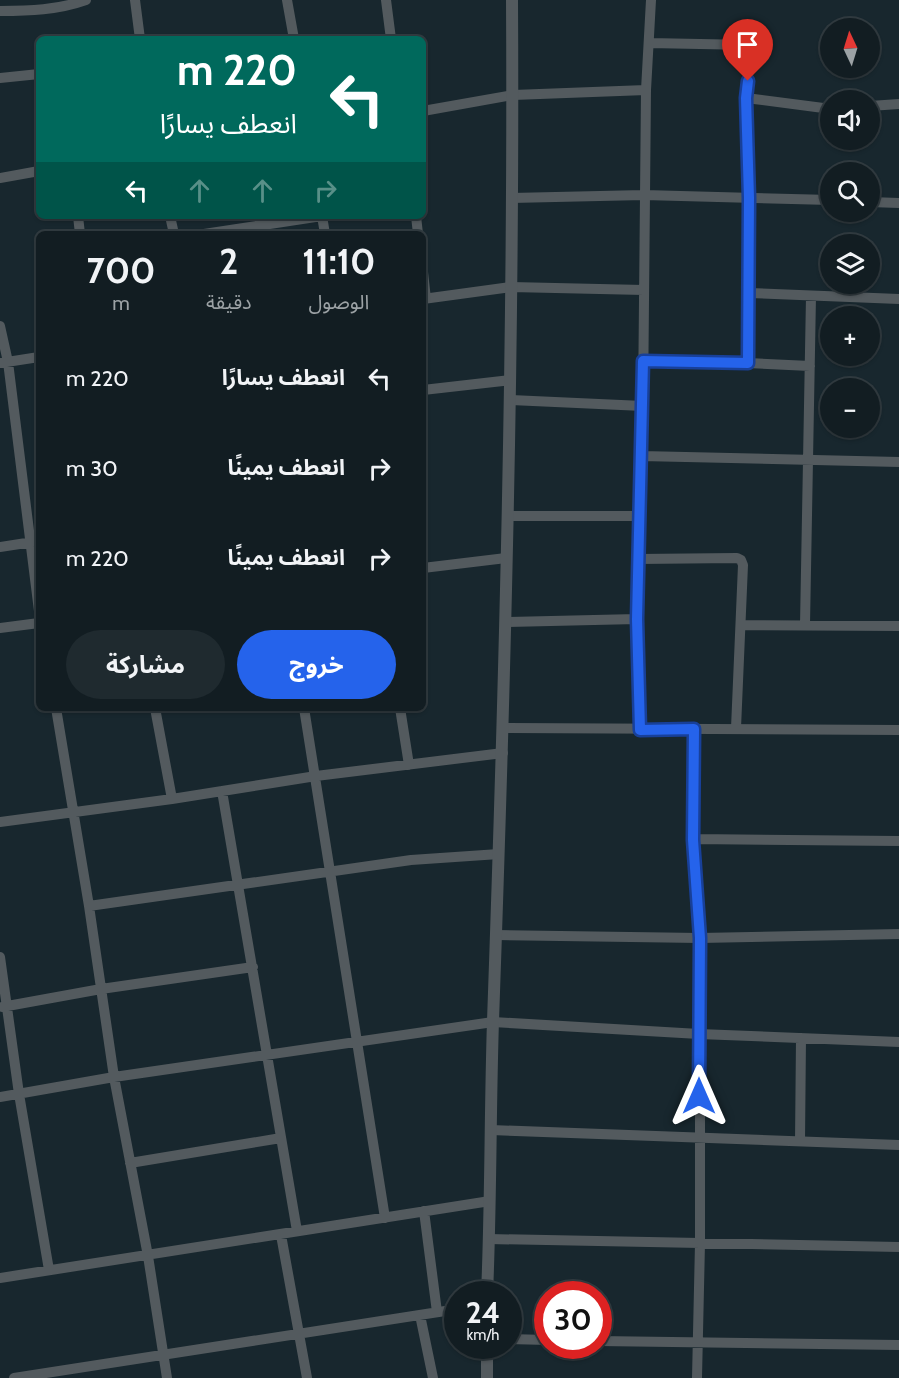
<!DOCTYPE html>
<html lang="ar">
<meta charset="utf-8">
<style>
:root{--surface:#121d22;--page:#1f2a2f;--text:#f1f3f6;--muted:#9ca2a5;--line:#313b40;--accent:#2563eb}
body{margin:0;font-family:Cabin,"Noto Sans Arabic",sans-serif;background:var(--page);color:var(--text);direction:rtl;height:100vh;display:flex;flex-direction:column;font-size:22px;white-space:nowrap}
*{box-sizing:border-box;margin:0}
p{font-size:20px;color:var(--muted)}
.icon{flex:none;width:33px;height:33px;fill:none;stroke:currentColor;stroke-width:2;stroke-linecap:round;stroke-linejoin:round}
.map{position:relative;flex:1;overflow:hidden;direction:ltr}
.panel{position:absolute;left:36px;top:231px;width:390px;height:480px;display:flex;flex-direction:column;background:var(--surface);border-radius:9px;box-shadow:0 2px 4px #0004,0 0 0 2px var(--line);direction:rtl}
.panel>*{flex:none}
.hud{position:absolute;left:36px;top:36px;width:390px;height:183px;border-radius:9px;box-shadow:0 2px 4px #0004,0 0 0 2px var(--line);direction:rtl;background:#00695c;color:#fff;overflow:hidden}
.needle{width:39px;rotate:356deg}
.fabs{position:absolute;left:820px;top:18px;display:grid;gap:12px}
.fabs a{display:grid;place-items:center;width:60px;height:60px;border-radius:50%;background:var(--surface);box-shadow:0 2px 4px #0004,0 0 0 2px var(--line);font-size:30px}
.speed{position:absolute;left:444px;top:1281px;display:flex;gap:12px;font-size:30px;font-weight:700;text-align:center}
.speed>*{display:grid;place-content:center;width:78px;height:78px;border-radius:50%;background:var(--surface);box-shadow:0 2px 4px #0004,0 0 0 2px var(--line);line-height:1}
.speed small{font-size:15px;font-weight:400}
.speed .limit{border:9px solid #d22;background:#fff;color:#111}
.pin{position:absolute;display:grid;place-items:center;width:51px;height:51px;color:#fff;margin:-62px -26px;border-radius:50% 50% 50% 0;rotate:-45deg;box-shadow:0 0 6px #0007}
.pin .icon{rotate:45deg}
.me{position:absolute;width:66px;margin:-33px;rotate:0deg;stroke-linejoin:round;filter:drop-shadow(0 0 4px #0008)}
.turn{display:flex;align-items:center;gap:21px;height:126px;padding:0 30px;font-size:27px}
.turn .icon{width:78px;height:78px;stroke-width:2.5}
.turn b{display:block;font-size:42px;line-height:51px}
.lanes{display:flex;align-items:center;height:57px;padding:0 30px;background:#0003;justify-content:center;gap:30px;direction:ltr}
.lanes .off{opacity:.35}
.eta{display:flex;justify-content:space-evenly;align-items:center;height:102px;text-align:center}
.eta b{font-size:36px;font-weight:700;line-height:42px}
.action{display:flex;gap:12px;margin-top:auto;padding:12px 30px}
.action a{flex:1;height:69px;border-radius:36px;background:var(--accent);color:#fff;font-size:24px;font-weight:700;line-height:69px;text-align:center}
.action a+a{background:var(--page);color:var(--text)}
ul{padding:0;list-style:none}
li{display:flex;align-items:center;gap:18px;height:90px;padding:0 30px}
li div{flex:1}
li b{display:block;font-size:22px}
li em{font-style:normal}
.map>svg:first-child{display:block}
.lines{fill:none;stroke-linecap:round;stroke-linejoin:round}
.minor{stroke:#535a5e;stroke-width:10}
.tertiary{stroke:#535a5e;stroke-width:12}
.route-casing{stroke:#184099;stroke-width:15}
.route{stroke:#2563eb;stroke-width:10}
</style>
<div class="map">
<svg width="899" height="1378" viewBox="0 0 899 1378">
<rect width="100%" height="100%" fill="#18272e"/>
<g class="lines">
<path class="minor" d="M135,0L140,39
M287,0L294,39
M386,0L391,39
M0,11C29,11 58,10 86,0
M649,43L751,45L746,98L749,198L748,363L810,366
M0,78L39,74
M746,98L831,109
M870,106L899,104
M423,111L513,95L646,90
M0,178L39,171
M511,198L644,195L831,200
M870,202L899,203
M78,216L80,234
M170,216L174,234
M416,216L418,234
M204,234L322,216L325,234
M423,272L426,299
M749,293L899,299
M423,299L511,287L644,290
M0,326L8,362L39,611
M643,361L748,363
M0,363L39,357
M423,390L511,380
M511,400L643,406
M641,456L899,462
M507,516H640
M0,547L39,541
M638,559L737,558L741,560L743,565L736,728
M423,568L506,558
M505,622L637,619
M742,625L899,626
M805,625L811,296
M0,628L39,623
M56,708L89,906L114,1077L148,1256L167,1378
M155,708L172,799
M304,708L385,1218
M400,708L409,765
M504,728L899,730
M694,729L693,839L700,938V1243L697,1378
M640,730L637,619L643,406L646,90L651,0
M222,791L297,1231
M0,822L172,799L316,776L503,753
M693,839L899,841
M89,906L411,860L499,854
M497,935L700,938L899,934
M0,957L19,1094L49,1270
M2,1007L101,989L253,967
M0,1097L114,1077L493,1022L699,1034L899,1042
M491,1130L899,1145
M800,1141L801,1038
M130,1163L281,1138
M424,1211L437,1312
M281,1235L307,1378
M489,1239L899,1247
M0,1278L490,1201
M420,1315L433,1378
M508,1339L548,1340
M598,1341L899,1345
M14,1378L458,1309"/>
<path class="tertiary" d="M487,1294C491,1203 490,1112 493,1021C505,681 514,341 512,0
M487,1346V1378"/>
</g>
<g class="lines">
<g class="route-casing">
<path id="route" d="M699,1096L700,938L693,840L694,729L640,730L637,619L643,361L748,363L749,198L746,98L748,81"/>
</g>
<use href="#route" class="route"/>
</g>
</svg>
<div class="fabs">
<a><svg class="needle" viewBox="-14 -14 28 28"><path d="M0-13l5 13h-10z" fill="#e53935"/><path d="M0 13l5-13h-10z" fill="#9ca2a5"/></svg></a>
<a><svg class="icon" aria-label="sound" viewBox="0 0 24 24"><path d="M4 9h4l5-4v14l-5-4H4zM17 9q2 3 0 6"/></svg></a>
<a><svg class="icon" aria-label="search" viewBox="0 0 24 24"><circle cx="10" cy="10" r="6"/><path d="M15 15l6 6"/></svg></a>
<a><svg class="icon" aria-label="layers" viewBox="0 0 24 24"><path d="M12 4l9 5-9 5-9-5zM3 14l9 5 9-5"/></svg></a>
<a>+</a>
<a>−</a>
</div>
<div class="speed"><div>24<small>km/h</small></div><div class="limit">30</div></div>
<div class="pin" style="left:748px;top:81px;background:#d93025"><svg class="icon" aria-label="arrive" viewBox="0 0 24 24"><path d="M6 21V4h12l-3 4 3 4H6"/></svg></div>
<svg class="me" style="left:699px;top:1096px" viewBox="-20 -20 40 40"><path d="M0-17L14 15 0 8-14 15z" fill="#2563eb" stroke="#fff" stroke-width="4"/></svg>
<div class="hud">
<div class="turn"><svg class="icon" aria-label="left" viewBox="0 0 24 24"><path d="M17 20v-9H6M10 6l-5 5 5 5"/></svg><div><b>220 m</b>انعطف يسارًا</div></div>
<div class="lanes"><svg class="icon" aria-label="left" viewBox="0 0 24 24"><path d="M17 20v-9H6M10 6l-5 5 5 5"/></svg><svg class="icon off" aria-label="ahead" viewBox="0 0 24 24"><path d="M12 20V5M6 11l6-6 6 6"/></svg><svg class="icon off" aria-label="ahead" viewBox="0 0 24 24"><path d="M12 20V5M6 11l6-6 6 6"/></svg><svg class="icon off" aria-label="right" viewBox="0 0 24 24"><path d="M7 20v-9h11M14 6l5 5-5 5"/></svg></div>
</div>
<section class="panel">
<div class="eta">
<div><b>11:10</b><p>الوصول</p></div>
<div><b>2</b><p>دقيقة</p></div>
<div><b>700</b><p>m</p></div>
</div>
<ul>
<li><svg class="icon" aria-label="left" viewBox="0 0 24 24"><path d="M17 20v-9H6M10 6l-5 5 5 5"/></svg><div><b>انعطف يسارًا</b></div><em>220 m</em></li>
<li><svg class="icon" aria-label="right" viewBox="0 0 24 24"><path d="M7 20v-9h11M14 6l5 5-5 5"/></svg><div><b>انعطف يمينًا</b></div><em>30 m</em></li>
<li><svg class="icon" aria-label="right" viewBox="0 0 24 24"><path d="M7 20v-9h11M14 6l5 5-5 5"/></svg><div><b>انعطف يمينًا</b></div><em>220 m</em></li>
</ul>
<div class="action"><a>خروج</a><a>مشاركة</a></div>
</section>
</div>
